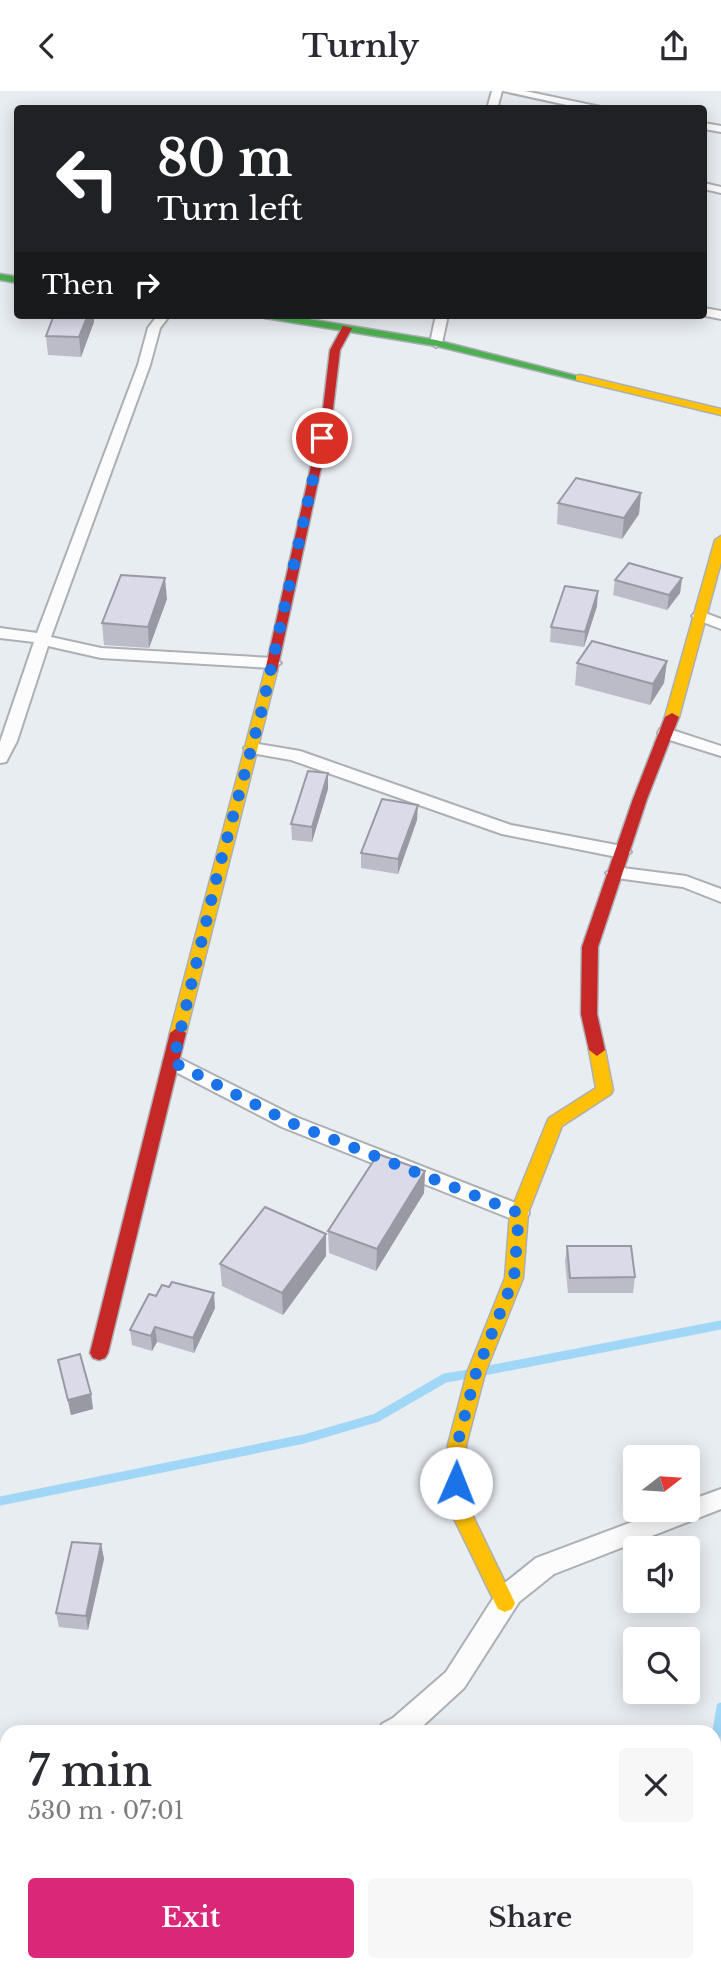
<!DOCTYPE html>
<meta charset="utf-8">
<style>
:root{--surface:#fff;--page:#f7f7f7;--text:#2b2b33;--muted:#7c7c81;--accent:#db2777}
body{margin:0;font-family:"Libre Baskerville",serif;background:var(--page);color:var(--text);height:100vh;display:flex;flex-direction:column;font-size:26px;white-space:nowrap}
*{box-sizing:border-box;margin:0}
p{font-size:23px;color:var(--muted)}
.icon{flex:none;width:38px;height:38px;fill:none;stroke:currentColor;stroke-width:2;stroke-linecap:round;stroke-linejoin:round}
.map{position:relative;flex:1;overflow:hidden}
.details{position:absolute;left:0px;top:1634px;width:721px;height:247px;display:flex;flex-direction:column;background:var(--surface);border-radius:21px 21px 0 0;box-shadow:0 4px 18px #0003}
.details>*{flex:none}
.banner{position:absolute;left:14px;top:14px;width:693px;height:214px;border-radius:7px;box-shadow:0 4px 18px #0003;background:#202124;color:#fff;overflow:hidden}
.needle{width:46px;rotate:73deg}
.buttons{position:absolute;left:623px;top:1354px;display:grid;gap:14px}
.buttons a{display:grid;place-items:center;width:77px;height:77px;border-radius:7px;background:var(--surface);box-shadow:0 4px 18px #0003;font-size:35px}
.pin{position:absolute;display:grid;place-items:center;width:60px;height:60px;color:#fff;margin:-30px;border:4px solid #fff;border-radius:50%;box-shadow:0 2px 7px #0007}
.me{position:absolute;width:77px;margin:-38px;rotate:1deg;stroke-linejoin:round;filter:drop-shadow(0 0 5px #0008)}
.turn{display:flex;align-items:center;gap:24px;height:147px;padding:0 28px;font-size:32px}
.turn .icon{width:91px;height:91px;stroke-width:2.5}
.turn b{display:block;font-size:49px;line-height:60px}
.then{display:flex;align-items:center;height:66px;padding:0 28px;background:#0003;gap:14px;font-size:26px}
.round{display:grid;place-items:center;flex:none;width:74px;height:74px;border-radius:7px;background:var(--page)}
.headline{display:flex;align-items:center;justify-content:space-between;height:119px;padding:0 28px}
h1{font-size:42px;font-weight:600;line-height:52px}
.primary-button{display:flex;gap:14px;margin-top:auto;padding:14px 28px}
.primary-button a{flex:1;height:80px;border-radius:7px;background:var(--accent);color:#fff;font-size:28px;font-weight:600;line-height:80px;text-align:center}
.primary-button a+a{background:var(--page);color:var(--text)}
header{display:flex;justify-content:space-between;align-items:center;height:91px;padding:0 28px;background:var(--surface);font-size:32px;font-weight:600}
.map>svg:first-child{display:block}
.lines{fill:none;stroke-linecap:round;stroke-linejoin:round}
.stream{stroke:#a0d7f6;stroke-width:9}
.street-casing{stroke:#acafb3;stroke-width:4}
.fast-casing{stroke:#acafb3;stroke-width:3}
.slow-casing{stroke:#acafb3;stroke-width:3}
.jam-casing{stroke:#acafb3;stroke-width:3}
.street{fill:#fcfcfd;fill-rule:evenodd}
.fast{fill:#4caf50;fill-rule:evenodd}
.slow{fill:#ffc107;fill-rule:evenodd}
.jam{fill:#c62828;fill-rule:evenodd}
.wall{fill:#bcbbc8}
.shaded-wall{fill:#9999a3}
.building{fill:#dbdae9;stroke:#9999a3;stroke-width:2}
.route{stroke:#1a73e8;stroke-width:12;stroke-dasharray:0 21.6}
</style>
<header><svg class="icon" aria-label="back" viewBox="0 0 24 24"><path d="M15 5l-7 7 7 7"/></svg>Turnly<svg class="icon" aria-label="share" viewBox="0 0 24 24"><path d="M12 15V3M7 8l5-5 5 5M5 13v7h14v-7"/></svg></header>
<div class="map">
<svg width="721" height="1880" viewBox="0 0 721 1880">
<rect width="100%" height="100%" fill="#e8edf2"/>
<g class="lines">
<path class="stream" d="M484,1280L721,1234
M0,1410L304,1348L376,1327L445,1287L469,1283
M714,1659L721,1616
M520,1880L533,1874"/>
<g class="street-casing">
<path id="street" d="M492,0H502L497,18H487Z
M503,0H525L610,18H585Z
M704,32L721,35V41L704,38Z
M704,92L721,96V102L704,98Z
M704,217L721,220V228L701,224H704Z
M158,224H170L160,237L150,274L51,546L101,557L273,567L281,572L273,577L101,567L48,555L17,650L6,671L0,672V651L34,551L0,547V537L37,542L138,274L148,237Z
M436,224H448L442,252L436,256L430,252Z
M700,520L721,528V538L695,528L692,525L695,522Z
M666,637L721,655V665L660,646L658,642L660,638Z
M252,652L300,660L511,734L622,755L631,761L622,767L502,743L291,669L246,661L244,657Z
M615,776L686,785L721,798V811L683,796L609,786L606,782Z
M173,964L296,1026L526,1116L529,1122L526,1128L519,1130L512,1128L282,1036L166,976L163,971L166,966Z
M721,1398V1418L554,1483L519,1511L464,1597L415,1642H378L382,1633L393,1627L446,1581L501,1495L536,1467L664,1419H688V1410Z
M7,1787V1815L0,1817V1789Z
M714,1799L721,1801V1829L714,1827Z"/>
</g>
<g class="fast-casing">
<path id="fast" d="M0,183L18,186V192L0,189Z
M260,224H284L436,249L585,287L580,290L436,255L265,227Z"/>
</g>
<g class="slow-casing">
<path id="slow" d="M580,284L721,318V324L576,289V285Z
M721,445V471L679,626L677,629H667L665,626L715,449Z
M271,576L277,580L186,942L178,948L170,942L265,580Z
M597,953L605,959L613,999L611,1003L562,1035L528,1122L523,1187L485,1282L466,1354V1411L515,1512L512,1518L505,1521L498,1518L446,1411L448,1354L467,1282L505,1187L510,1122L547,1031L549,1027L596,997L589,959Z"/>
</g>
<g class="jam-casing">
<path id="jam" d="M343,235L352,237L340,259L332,326L277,580L271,584L265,580L322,326L330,259Z
M672,622L679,626L647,708L598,856L597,923L605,959L597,965L589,959L581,923L582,856L633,708L665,626Z
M178,936L186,942L108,1262L105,1267L99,1269L93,1267L90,1262L170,942Z"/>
</g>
<use href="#street" class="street"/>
<use href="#fast" class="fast"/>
<use href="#slow" class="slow"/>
<use href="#jam" class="jam"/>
</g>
<path class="wall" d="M94,231L81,266L48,264L46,245Z
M641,402L639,423L622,448L557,433L558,412Z
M682,487L680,502L667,519L613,504L615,489Z
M167,508L149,557L104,554L102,532Z
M597,515L584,556L550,551L551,536Z
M667,570L664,592L650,614L575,594L577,572Z
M328,698L312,751L292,749L291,733Z
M417,729L398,783L361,777V762Z
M425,1080L424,1102L376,1180L329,1162L328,1140Z
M326,1143V1165L283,1224L222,1195L220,1173Z
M567,1155L635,1186L633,1202H568L565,1170Z
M156,1205L215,1217L194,1262L157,1251L152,1260L132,1254L130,1239Z
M58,1269L91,1303L93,1318L71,1324Z
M101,1453L104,1468L88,1539L59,1536L56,1522Z"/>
<path class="shaded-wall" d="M88,224H94V231L81,266L79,246Z
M641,402L639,423L622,448L624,427Z
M165,487L167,508L149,557L148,536Z
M682,487L680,502L667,519L669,504Z
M598,500L597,515L584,556L585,541Z
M667,570L664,592L650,614L653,593Z
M328,682V698L312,751V736Z
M418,714L417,729L398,783V768Z
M425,1080L424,1102L376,1180L377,1158Z
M326,1143V1165L283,1224L282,1202Z
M214,1202L215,1217L194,1262L193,1247Z
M155,1236L157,1251L152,1260L151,1245Z
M91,1303L93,1318L71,1324L68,1309Z
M101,1453L104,1468L88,1539L86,1525Z"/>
<path class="building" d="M54,224H88L79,246L46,245Z
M576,387L641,402L624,427L558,412Z
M629,472L682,487L669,504L615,489Z
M121,484L165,487L148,536L102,532Z
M565,495L598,500L585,541L551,536Z
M592,550L667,570L653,593L577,572Z
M308,680L328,682L312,736L291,733Z
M382,708L418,714L398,768L361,762Z
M378,1063L425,1080L377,1158L328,1140Z
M265,1116L326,1143L282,1202L220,1173Z
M567,1155H631L635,1186L570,1187Z
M172,1191L214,1202L193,1247L155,1236L151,1245L130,1239L149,1203L156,1205L162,1194L169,1196Z
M80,1263L91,1303L68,1309L58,1269Z
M72,1451L101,1453L86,1525L56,1522Z"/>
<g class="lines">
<path class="route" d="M322,347L262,618L217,785L173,971L289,1031L519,1122L514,1187L476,1282L457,1354L456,1392"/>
</g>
</svg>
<div class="buttons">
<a><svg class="needle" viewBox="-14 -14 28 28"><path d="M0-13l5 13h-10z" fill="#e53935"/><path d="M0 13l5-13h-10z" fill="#7c7c81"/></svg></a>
<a><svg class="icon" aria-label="sound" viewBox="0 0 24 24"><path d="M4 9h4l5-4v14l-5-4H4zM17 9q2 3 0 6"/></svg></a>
<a><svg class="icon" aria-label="search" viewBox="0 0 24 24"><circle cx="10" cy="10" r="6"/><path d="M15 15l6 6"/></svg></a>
</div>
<div class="pin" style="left:322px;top:347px;background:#d93025"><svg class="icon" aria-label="arrive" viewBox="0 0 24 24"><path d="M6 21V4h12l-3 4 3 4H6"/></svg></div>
<svg class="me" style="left:456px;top:1392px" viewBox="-20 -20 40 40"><circle r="19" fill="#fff"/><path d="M0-13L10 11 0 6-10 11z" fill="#1a73e8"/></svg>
<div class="banner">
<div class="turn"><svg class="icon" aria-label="left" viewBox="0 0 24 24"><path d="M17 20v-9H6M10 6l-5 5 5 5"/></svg><div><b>80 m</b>Turn left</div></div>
<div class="then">Then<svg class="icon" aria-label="right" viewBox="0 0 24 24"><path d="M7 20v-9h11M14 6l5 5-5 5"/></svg></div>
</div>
<section class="details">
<div class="headline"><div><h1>7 min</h1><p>530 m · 07:01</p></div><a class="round"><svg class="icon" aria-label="close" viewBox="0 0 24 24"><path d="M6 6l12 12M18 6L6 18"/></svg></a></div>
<div class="primary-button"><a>Exit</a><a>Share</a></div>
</section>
</div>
